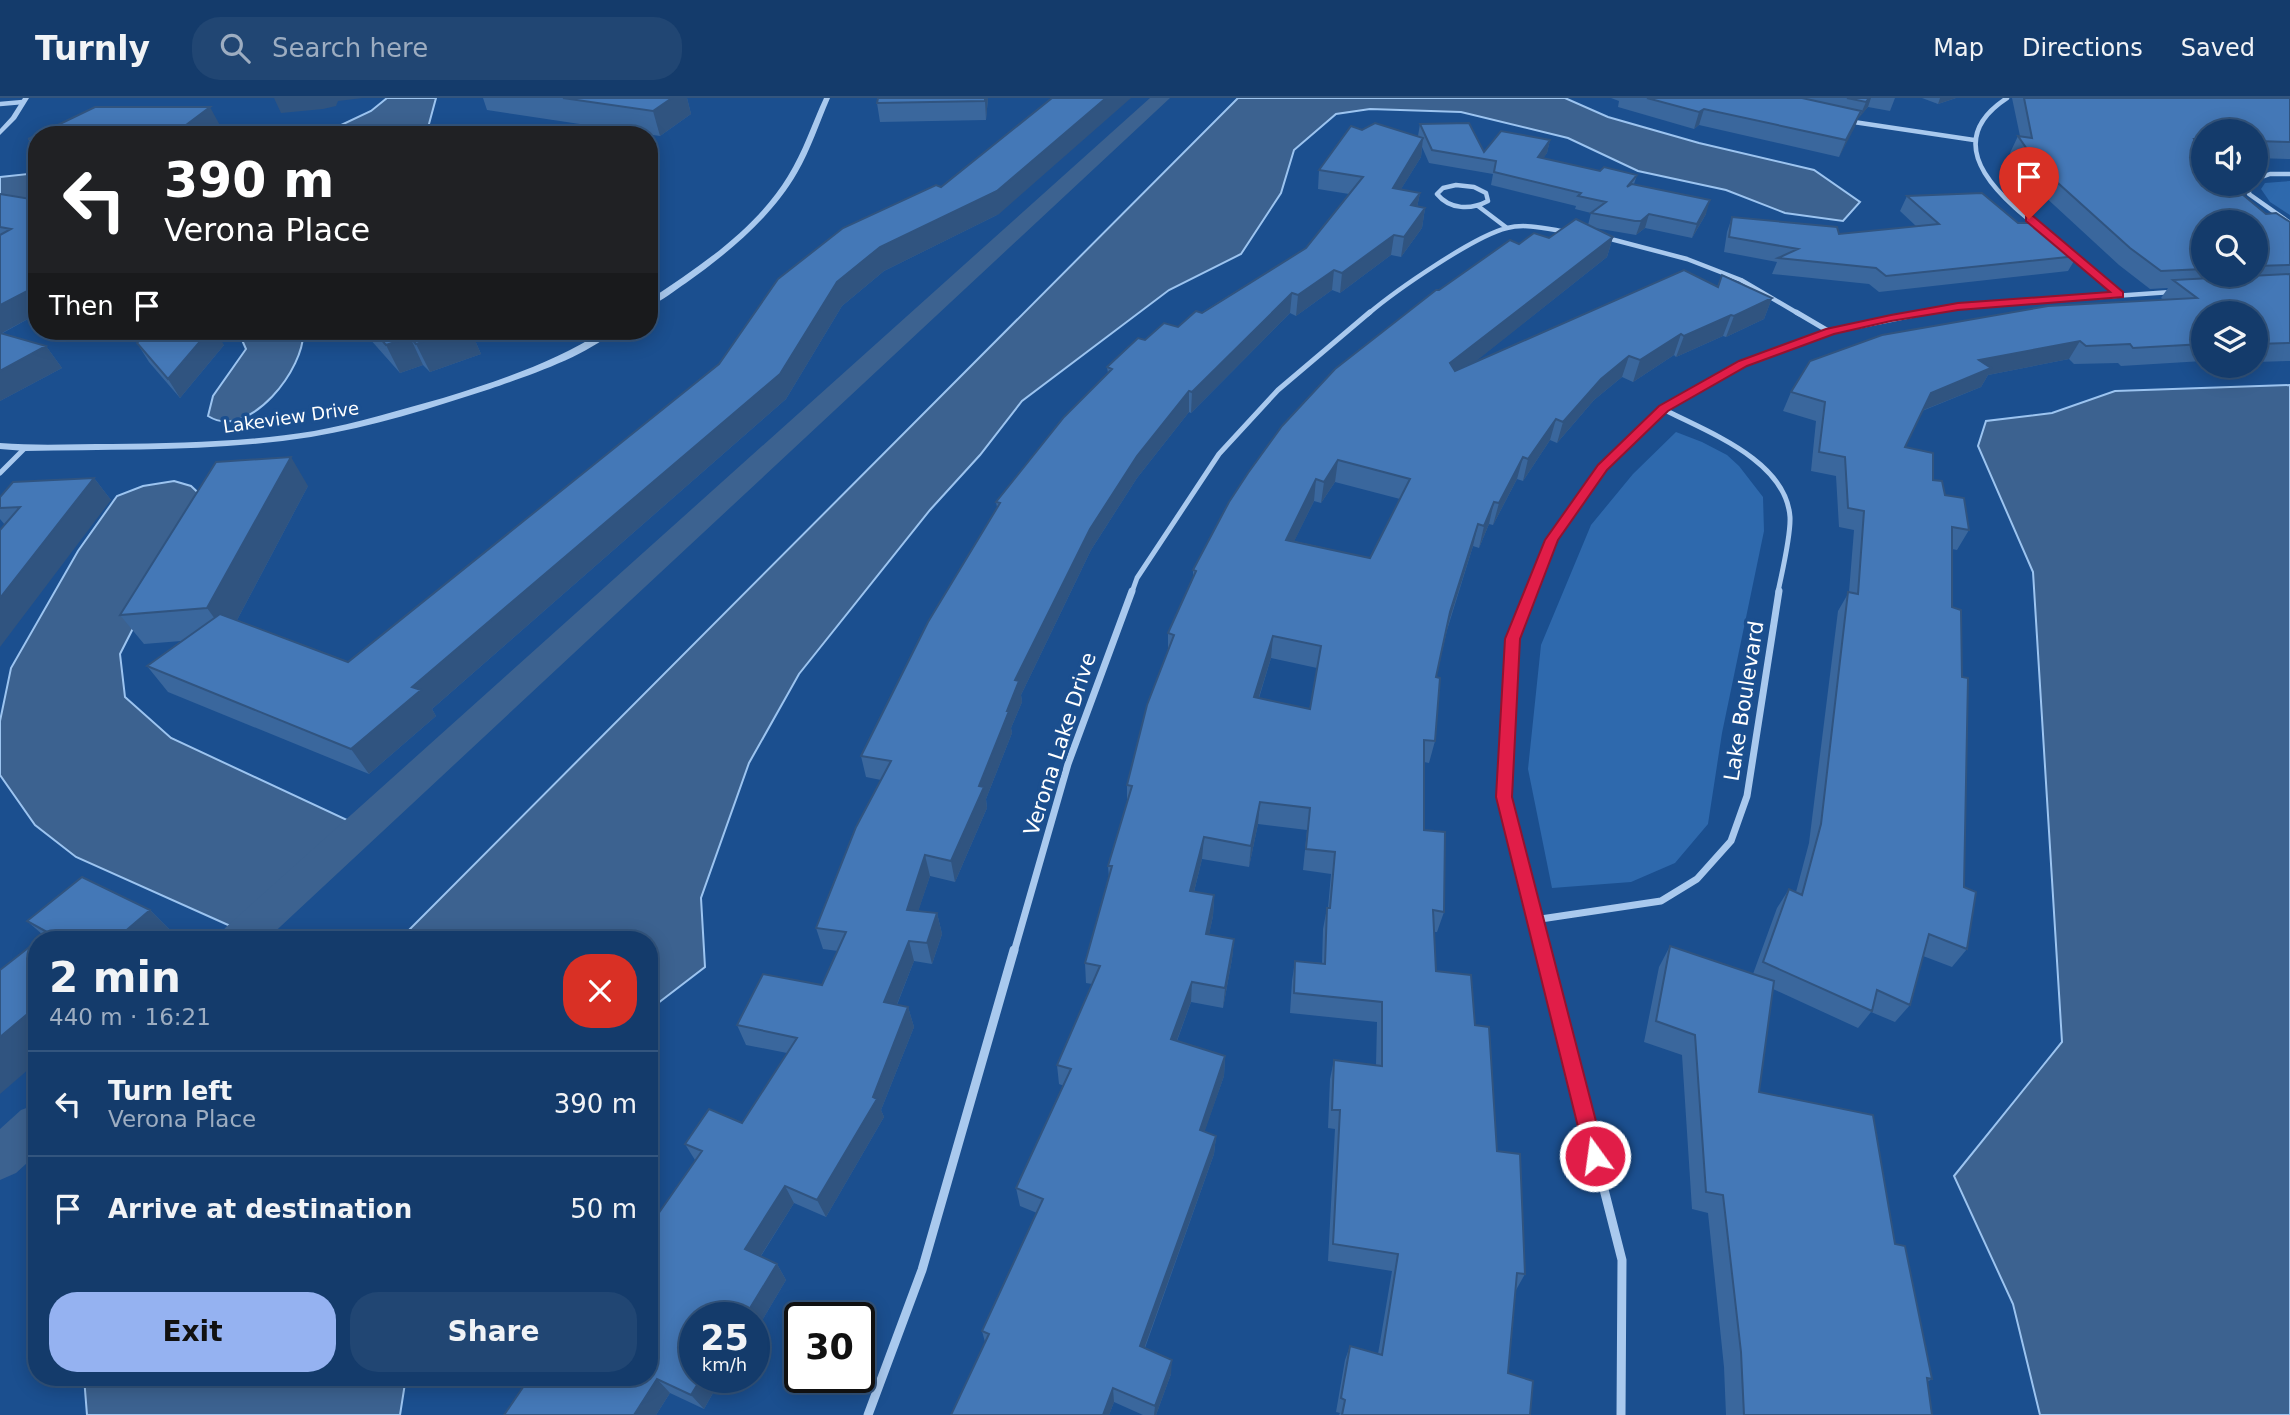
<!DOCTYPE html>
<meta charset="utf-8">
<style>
:root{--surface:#143b6b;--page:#214673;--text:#f1f3f6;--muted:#9dadc1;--line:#33557e;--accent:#95b2f1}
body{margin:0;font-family:"DejaVu Sans",sans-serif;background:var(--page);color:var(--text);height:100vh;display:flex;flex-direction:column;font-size:26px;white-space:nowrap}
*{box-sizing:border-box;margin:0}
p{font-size:23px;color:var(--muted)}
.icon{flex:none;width:38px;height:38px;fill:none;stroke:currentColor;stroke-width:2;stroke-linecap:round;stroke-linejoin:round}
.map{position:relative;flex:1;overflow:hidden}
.details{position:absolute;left:28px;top:833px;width:630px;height:455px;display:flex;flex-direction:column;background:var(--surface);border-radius:28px;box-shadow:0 4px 18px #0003,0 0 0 2px var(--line)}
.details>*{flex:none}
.top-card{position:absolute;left:28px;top:28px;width:630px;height:214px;border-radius:28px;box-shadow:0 4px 18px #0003,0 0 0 2px var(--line);background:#202124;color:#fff;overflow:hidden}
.buttons{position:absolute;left:2191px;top:21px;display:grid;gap:14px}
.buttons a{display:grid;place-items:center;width:77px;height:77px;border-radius:50%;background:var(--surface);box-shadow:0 4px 18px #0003,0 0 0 2px var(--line);font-size:35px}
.speed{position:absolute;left:679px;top:1204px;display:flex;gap:14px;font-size:35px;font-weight:700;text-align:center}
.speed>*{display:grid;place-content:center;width:91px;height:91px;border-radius:50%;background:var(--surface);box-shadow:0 4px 18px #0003,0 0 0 2px var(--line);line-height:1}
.speed small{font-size:18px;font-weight:400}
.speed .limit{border:4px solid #111;border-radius:10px;background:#fff;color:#111}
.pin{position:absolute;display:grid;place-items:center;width:60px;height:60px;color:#fff;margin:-72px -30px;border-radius:50% 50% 50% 0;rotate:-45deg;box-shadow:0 0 7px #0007}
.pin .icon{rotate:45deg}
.me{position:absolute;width:77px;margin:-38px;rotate:346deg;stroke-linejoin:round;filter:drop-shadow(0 0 5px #0008)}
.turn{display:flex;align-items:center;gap:24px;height:147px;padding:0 21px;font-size:32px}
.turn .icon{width:91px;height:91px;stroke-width:2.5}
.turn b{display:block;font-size:49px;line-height:60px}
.then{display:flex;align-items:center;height:66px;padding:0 21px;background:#0003;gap:14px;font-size:26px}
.round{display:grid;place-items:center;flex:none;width:74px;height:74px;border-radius:28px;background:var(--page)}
.head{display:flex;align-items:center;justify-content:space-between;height:119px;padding:0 21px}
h1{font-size:42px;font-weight:800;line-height:52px}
.button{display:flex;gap:14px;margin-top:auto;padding:14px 21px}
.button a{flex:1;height:80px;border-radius:28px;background:var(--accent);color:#111;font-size:28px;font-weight:800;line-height:80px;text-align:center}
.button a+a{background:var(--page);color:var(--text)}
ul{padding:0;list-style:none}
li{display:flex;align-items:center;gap:21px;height:105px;padding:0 21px;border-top:2px solid var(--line)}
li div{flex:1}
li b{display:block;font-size:26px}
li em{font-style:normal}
header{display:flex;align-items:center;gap:42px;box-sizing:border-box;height:98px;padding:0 35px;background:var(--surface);border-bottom:2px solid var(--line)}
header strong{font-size:33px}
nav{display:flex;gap:38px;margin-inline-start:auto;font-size:24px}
.search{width:490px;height:63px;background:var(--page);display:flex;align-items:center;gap:18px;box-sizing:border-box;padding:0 24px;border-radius:28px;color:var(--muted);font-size:26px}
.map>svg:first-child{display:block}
.green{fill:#2e69ad}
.water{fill:#3c6290;stroke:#9cc4f0;stroke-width:2}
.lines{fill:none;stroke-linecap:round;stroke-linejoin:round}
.canal{fill:#3c6290;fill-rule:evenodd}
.minor-far3{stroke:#a9c9ee;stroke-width:4.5}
.minor-far2{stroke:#a9c9ee;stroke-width:5}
.minor-far1{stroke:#a9c9ee;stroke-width:7}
.minor{stroke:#a9c9ee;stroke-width:9}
.tertiary{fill:#a9c9ee;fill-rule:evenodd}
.wall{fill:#3a679d;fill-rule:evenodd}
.shaded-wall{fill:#305480}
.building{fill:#4478b7;stroke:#305480;stroke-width:2;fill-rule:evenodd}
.route{fill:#e11d48;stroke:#92132f;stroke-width:2}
.labels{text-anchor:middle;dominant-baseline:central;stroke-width:7;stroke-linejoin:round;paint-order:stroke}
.far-street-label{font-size:18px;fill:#fff;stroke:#1b4f8f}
.street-label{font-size:21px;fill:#fff;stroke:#1b4f8f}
</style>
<header>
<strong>Turnly</strong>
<div class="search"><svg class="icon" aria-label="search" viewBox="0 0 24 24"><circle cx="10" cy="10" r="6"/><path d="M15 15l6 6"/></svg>Search here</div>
<nav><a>Map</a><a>Directions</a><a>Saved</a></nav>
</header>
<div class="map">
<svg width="2290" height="1317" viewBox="0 0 2290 1317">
<rect width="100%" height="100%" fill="#1b4f8f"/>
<path class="green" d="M2290,83V117L2270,104L2261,91L2265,85Z
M1676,334L1702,344L1727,357L1739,368L1763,399L1764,433L1722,635L1708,726L1675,765L1631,784L1552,790L1528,671L1541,547L1591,427L1633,376Z"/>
<path class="water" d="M387,0H436L426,37H320L371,13Z
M1238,0H1565L1608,19L1699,45L1814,72L1860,104L1843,123L1785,115L1726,92L1638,73L1568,40L1461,14L1370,11L1336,16L1294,52L1281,95L1241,156L1169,192L1022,303L980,357L930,412L799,576L749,665L701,800L705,869L649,912V842H399Z
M37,75V105L0,99V79Z
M238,233H303C306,269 249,344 208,318L213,298L246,251Z
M2290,287V1317H2040L2013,1206L1954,1078L2062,944L2033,474L1978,348L1986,323L2052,315L2115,293Z
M174,383L191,388L208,404L150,497L120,556L125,599L171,640L362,729L246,835L76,759L35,727L0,677V623L11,570L78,453L117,398L143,388Z
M84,1279H406L400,1317H87Z"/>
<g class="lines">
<path class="canal" d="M1150,0H1170L266,842H219L225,830Z
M37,1006V1056L16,1075L0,1082V1031L21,1012Z"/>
<path class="minor-far3" d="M2007,0C1929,51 2015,111 2059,145
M0,6L23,4
M1847,23L1974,42
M2256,81L2270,76H2290
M2249,86V96L2290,125
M1456,87L1474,89L1486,95L1488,103C1471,112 1450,112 1437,96L1443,90Z
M1478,108L1507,130
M1603,139L1687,161L1741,182L1799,216
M2071,155L2120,197
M1368,216C1395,193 1474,138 1507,130C1526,125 1548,131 1567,134
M1921,216L1957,209L2171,194"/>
<path class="minor-far2" d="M1796,214L1830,234
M1663,311C1707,334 1786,362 1790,419C1791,438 1782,474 1778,494
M0,375L25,350
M1132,494L1137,480L1219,356L1278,292L1370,214
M1530,494L1551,442L1603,370L1663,311L1743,266L1830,234L1929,214"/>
<path class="minor-far1" d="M1531,493L1512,541L1504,699L1543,854
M1534,822L1661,803L1697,781L1731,743L1747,698L1779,493
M1014,854L1068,666L1132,493"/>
<path class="minor" d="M1543,852L1622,1162L1621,1317
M868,1317L922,1172L1014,852"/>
<path class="tertiary" d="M23,0H29L16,21L0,37V31L11,19Z
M824,0H830C819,25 811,51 797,75C771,120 728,155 686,185C674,193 662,203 649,208V202C700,168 755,132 788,78C803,54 812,26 824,0Z
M604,233H614C585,259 527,278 490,291C432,310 371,329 311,339C216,354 120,351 25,353L0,351V345C37,348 75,346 112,346C179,345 247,344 314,333C357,325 400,312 443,300C499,283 554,264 604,233Z"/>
</g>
<path class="wall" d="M483,0H687L691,16L660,38L487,12Z
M988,0L986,22L880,24L877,5Z
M1611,0H1895L1890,13L1868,9L1858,20L1839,59L1699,27L1694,31L1618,9L1619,3Z
M1922,0H1956L1938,6Z
M2012,0H2290V61L2256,60V33H2203V86L2266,116L2290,124V263L2256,264V215H2203V263L2121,268L2118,265L2074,266L2069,261L1988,277L1981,289L1922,313L1905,349L1945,397L1969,432L1957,452L1952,451V509L1967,851L1952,869L1923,858L1910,907L1895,924L1871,914L1858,930L1773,891L1759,994L1895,1146L1932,1281L1927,1284L1932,1317H1726L1724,1269L1708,1115L1692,1111L1682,957L1644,944L1659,869L1670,848L1753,876L1777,810L1789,791L1796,794L1809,745L1838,513L1849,494L1854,432L1839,429L1836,378L1811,373L1816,323L1783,313L1791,294L2164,202L2161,200L2168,190L2150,191L2119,167L2029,84L2010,55L2018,38H2020ZM2203,124H2256V177H2203Z
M1420,26L1484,54L1550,42L1547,55L1543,60L1600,73L1637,77L1634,86L1706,116L1692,140L1645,130L1636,137L1595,130L1613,139L1607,159L1473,265L1717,189L1722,177L1772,200L1764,221L1726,239L1723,238L1676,259L1674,257L1633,284L1622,279L1594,302L1557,345L1550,342L1523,383L1517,381L1493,427L1489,426L1479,450L1473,448L1447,532L1436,579L1435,643L1429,665L1424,664V732L1444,814L1437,834H1434L1436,873L1475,927L1497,1053L1525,1176L1516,1192L1508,1275L1530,1317H1339L1340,1315L1336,1314L1345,1262L1350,1248L1378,1256L1392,1173L1328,1163L1335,1031L1328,1030L1330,981L1334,962L1376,967L1377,924L1290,915L1292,883L1295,863L1322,865L1323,831L1327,810H1328L1331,776L1303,772L1307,732L1258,726L1249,769L1202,761L1194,794L1214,797L1213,818L1209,836L1234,841L1232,861L1223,910L1191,904L1177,943L1225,958L1224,978L1204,1034L1216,1038L1214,1056L1145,1250L1171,1276L1156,1317H1143L1114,1304L1109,1317H951L985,1244L982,1233L1037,1115L1020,1108L1016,1090L1064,988L1059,986L1057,967L1092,886L1086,885L1085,865L1109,780L1108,768L1127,705V687L1168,553V535L1193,480V472L1439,192L1519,146L1549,140L1588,127L1591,115L1575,111L1576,108L1491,87L1493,76L1429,65L1422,49L1421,59L1401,91L1420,95L1417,109L1425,110L1422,130L1401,159L1391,157L1340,195L1332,192L1296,218L1290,215L1191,315L1189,314L1137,380L1091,452L1021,597L1022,604L1011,630L1012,635L986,701L987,710L955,784L930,778L918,813L937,815L942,836L932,866L914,863L897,907L908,909L914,929L881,1012L884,1019L826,1119L794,1105L761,1158L777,1166L786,1182L754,1236V1220H695V1279H722L704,1311L670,1295L656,1317H504L649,1279L695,1062L685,1046L742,1025L787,955L746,947L737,927L822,887L838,853L823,851L816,830L881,682L866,679L861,658L997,409L996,404L1108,275L1107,269L1145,242L1178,229L1306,150L1349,96L1318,91L1319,72L1362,32L1418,38ZM1335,384L1400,401L1370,460L1294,443L1314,403L1321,405ZM1271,560L1317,570L1310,611L1259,600Z
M37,37V54L28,41Z
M0,96L37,102V216L1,236L46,248L62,270L0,303Z
M1907,98L2018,125L2077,158L2068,173L1879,194L1869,186L1772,176L1777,164L1724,154L1727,134L1732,119L1839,136L1917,129L1900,113Z
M999,116L884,173L842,208L786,301L432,611L436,618L369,676L168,594L147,568L181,543L144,546L120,517L308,388L237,522L348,564L719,266L778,181Z
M352,233H471L481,256L430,274L423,267L400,275L369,240L361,243Z
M137,245L224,247L180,300L149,264Z
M94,380L111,402L5,427L0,421V399Z
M150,812L178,840L176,842H38L43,837L27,823Z"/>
<path class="shaded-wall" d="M274,0H363L338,3L336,8L323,11L281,15Z
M672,0H687L691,16L660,38L653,13Z
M985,0H988L986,22L985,3Z
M1106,0H1131L999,116L884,173L842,208L786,301L432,611L436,618L369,676L351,651L412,589L837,184L880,149Z
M1869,0H1871L1868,9L1859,20L1866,4Z
M1940,0H1956L1938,6Z
M210,9L223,33L218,37H174Z
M1704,11L1699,27L1694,31L1699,14Z
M1861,13L1855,29L1839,59L1846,42Z
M1423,40L1421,59L1390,109L1393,90Z
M1550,42L1547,55L1535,72L1538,59Z
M1420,95L1416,114L1411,107Z
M1710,102L1706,116L1692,140L1697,126Z
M1425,110L1422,130L1401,159L1404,139Z
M1649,116L1645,130L1636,137L1641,123Z
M1394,137L1391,157L1340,195L1342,175Z
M1613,139L1607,159L1446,287L1450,265Z
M1334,172L1332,192L1296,218L1298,197Z
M37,188V216L0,236V207Z
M1292,195L1290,215L1191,315L1192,294Z
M1772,200L1764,221L1726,239L1734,218Z
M1731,217L1723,238L1676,259L1684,238Z
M209,233H216L224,247L180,300L168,281Z
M356,233H366L369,240L361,243Z
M456,233H471L481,256L430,274L416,246Z
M1681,236L1674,257L1633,284L1640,262Z
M410,239L423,267L400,275L386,247Z
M2080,243L2069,261L1988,277L1981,289L1921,313L1931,295L1979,262Z
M46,248L62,270L0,303V273Z
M1629,258L1622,279L1594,302L1557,345L1563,324L1601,281Z
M1189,293V314L1137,380L1091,452L1021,597L1022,604L1011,630L1012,635L986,701L987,710L955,784L951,763L1007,613L1015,582L1090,431L1137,358Z
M1556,321L1550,342L1523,383L1528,361Z
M291,359L308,388L228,539L207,510Z
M1523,359L1517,381L1493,427L1499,405Z
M1338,362L1335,384L1321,405L1324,384Z
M94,380L111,402L0,549V500Z
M1316,381L1314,403L1284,464L1286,442Z
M1494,404L1489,426L1479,450L1484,428Z
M1478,426L1473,448L1445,536L1450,514Z
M1273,538L1271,560L1252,621L1254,599Z
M1260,704L1258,726L1249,769L1251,748Z
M1204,739L1202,761L1189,814L1190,793Z
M925,757L930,778L912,832L907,812Z
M1214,797L1213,818L1205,856L1206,836Z
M150,812L178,840L176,842H115Z
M937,815L942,836L932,866L927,845Z
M1234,841L1232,861L1223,910L1225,890Z
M909,843L914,863L890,924L884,904Z
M1192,884L1191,904L1170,961L1171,941Z
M37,908V964L0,996V939Z
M908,909L914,929L881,1012L884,1019L826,1119L817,1102L873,999Z
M1225,958L1224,978L1199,1050L1200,1032Z
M1216,1038L1214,1056L1140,1262V1248Z
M785,1088L794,1105L755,1167L745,1151Z
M777,1166L786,1182L754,1236V1220H744Z
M1172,1262L1171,1276L1156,1317H1154L1155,1308Z
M702,1279H722L704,1311L691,1297Z
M657,1281L670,1295L656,1317H634Z
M1113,1290L1114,1304L1109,1317H1103Z"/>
<path class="building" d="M563,0H672L653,13Z
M878,0H985V3L877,5Z
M1052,0H1106L997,93L880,149L837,184L780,276L412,589L421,592L351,651L147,568L220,516L348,564L719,266L778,181L843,130L936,87L941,89Z
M1647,0H1802L1861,13L1846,42L1704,11L1699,14Z
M1847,0H1869L1866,4Z
M2024,0H2290V44L2256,43V33H2203V41H2194L2203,58V86H2218L2224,96H2242L2266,116L2276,115L2290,124V167L2256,168V124H2203V171L2161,173L2130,150L2038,67L2018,38L2032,40Z
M95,9H210L174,36L37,37Z
M1375,25L1423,40L1393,90L1420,95L1411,107L1425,110L1404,139L1394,137L1342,175L1334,172L1298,197L1292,195L1192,294L1189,293L1137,358L1090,431L1015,582L1019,583L1007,613H1009L979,688L984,689L951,763L925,757L907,812L937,815L927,845L909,843L884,904L908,909L873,999L877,1001L817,1102L785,1088L745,1151L777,1166L744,1220H695V1279H702L691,1297L657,1281L634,1317H504L530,1279H649V1129L702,1053L685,1046L709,1011L742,1025L797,940L737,927L763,876L822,887L846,834L816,830L856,729L891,663L861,658L928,524L1000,405L996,404L1064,319L1112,271L1107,269L1138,240L1145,242L1164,225L1178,229L1196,213L1202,215L1306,150L1363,79L1319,72L1351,28L1362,32Z
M1469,25L1484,54L1501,33L1550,42L1538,59L1600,73L1604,69L1637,77L1627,89L1632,86L1710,102L1697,126L1649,116L1641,123H1635L1591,115L1606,104L1578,98L1581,95L1494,74L1496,63L1432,52L1420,26Z
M582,27L598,37H551Z
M37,37V41H28Z
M1982,95L2018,125H2031L2077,158L1886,178L1876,170L1778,160L1798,151L1729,139L1732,119L1837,129L1839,136L1939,126L1907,98Z
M0,96L37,102V188L0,207V137L11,131L0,129Z
M1576,121L1613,139L1450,265L1455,273L1684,172L1718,189L1722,177L1772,200L1734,218L1731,217L1684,238L1681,236L1640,262L1629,258L1601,281L1563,324L1556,321L1528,361L1523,359L1499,405L1494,404L1484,428L1478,426L1450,514L1436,579L1440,580L1435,643L1424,642V732L1445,734L1444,814L1433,812L1436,873L1471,877L1475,927L1489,929L1497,1053L1520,1056L1525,1176L1517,1175L1508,1275L1533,1283L1530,1317H1342L1345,1302L1341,1300L1350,1248L1382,1257L1398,1156L1333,1146L1340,1012H1332L1334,962L1382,968V904L1294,895L1295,863L1325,866L1327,810H1330L1335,754L1306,751L1310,710L1260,704L1251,748L1204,739L1190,793L1214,797L1206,836L1234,841L1225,890L1192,884L1171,941L1225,958L1200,1032L1216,1038L1140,1248L1172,1262L1155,1308L1113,1290L1103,1317H951L989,1236L982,1233L1043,1101L1016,1090L1071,971L1057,967L1100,868L1085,865L1112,768H1108L1132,688L1127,687L1147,607L1174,537L1168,535L1196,473L1193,472L1229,404L1248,375L1282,328L1335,271L1436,192H1439L1510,142L1519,146L1534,135L1549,140ZM1338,362L1410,381L1370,460L1286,442L1316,381L1324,384ZM1273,538L1321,548L1310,611L1254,599Z
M2290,176V245L2256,246V215H2203V246L2133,250L2130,246L2086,248L2080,243L1979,262L1991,270L1931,295L1905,349L1933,355V382L1942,383L1945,397L1964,400L1969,432L1952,429V509L1961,512L1962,579L1968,580L1964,789L1976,794L1967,851L1929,836L1910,907L1877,892L1872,913L1763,864L1789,791L1802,797L1821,726L1848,494L1858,496L1864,413L1848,410L1845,359L1819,354L1825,304L1791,294L1810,263L1882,237L2048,208L2197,200L2173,182Z
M148,233H209L168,281L137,245Z
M374,233H456L416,246L410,239L386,247Z
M0,235L46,248L0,273Z
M291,359L207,510L120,517L216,364Z
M94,380L0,500V432L20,409L0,410V399L13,384Z
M82,779L150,812L115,842H38L47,834L27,823Z
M37,843V908L0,939V872Z
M1670,848L1774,883L1759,994L1873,1017L1895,1146L1905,1148L1932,1281L1927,1280L1932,1317H1744L1741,1254L1723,1097L1706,1094L1695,937L1656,923Z"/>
<path class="route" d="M2026,118H2033L2123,194V199L1958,212L1891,223L1834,236L1747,268L1668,313L1607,372L1558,442L1520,541L1512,699L1605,1058L1602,1065L1595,1067L1587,1065L1496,699L1505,541L1545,442L1598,367L1659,308L1739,263L1826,231L1891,217L1958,205L2110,194L2026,123Z"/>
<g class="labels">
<g class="far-street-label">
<text transform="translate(291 319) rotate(-8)">Lakeview Drive</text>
</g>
<g class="street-label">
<text transform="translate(1744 603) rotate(-81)">Lake Boulevard</text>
<text transform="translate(1060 646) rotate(-72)">Verona Lake Drive</text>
</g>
</g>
</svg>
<div class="buttons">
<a><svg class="icon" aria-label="sound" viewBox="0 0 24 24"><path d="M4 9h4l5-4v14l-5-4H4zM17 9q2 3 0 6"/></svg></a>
<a><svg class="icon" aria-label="search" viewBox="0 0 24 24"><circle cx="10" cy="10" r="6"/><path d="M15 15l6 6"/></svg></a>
<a><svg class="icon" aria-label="layers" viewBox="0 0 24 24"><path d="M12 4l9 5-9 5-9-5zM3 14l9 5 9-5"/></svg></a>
</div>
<div class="speed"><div>25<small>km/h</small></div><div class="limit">30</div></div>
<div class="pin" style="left:2029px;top:121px;background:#d93025"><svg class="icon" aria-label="arrive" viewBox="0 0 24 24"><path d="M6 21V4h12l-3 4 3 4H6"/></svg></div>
<svg class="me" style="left:1595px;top:1058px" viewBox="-20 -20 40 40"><circle r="17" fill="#e11d48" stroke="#fff" stroke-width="3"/><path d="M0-11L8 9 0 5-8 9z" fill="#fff"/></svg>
<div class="top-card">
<div class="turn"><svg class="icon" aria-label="left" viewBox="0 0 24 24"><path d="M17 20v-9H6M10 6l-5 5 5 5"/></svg><div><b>390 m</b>Verona Place</div></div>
<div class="then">Then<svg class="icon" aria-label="arrive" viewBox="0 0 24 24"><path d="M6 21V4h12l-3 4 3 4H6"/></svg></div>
</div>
<section class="details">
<div class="head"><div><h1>2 min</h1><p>440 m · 16:21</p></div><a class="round" style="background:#d93025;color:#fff"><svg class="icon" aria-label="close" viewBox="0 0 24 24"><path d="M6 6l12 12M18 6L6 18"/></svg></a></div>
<ul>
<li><svg class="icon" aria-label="left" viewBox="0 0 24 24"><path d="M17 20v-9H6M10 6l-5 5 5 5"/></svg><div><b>Turn left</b><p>Verona Place</p></div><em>390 m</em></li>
<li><svg class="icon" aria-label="arrive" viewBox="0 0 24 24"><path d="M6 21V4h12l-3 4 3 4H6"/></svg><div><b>Arrive at destination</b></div><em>50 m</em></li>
</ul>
<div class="button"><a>Exit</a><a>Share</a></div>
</section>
</div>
